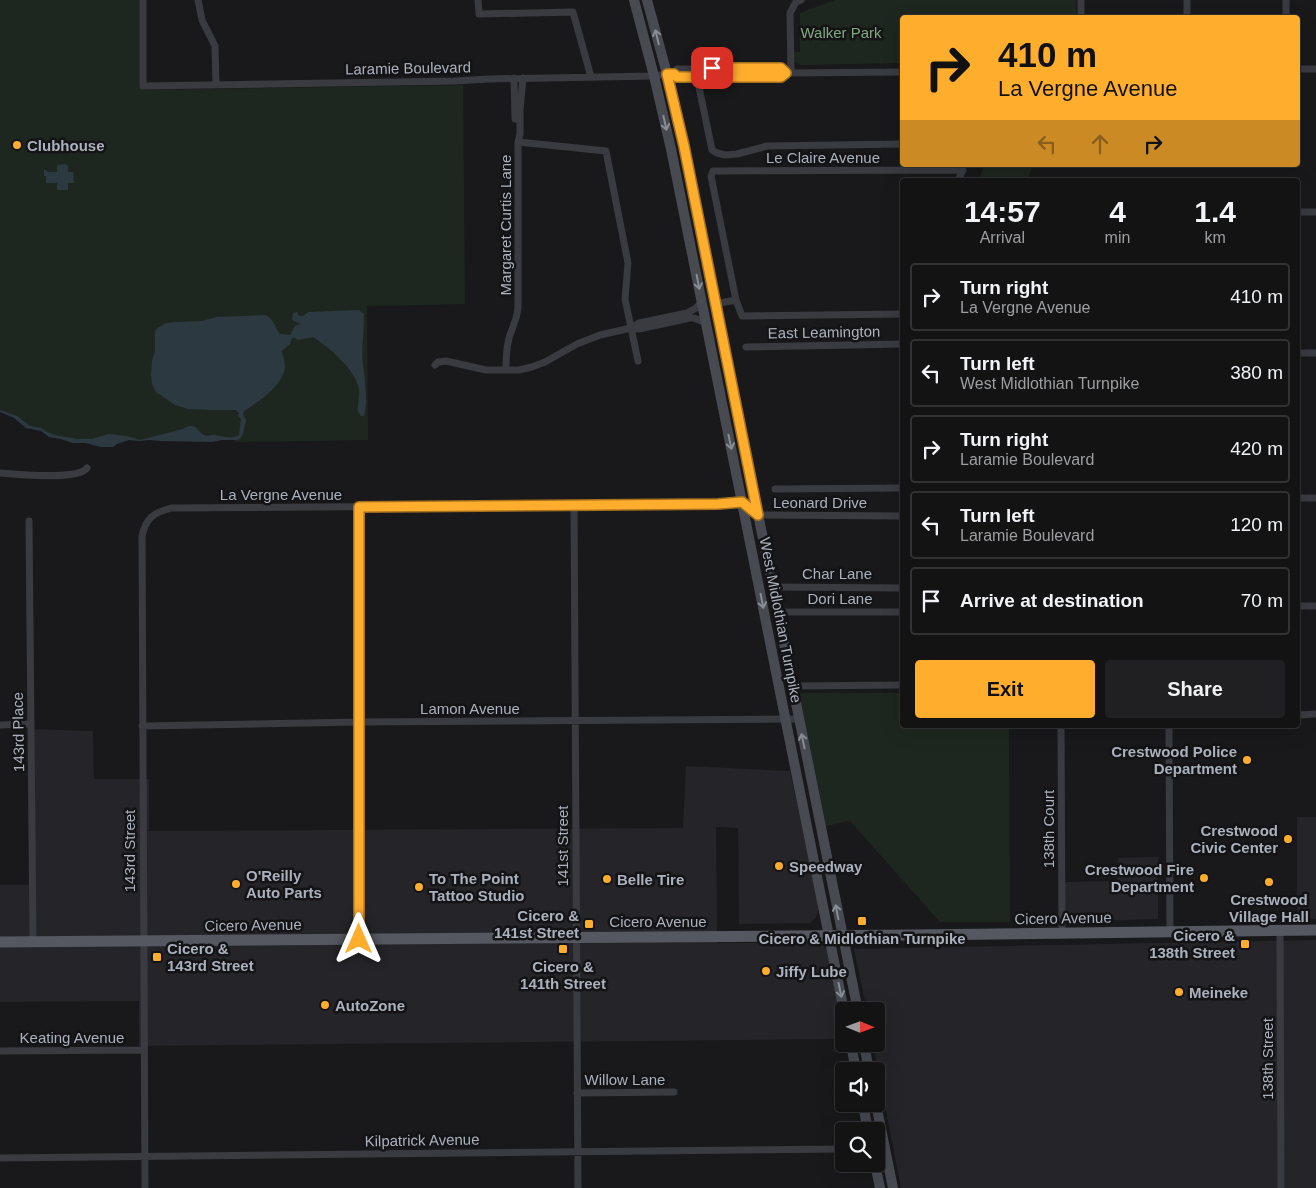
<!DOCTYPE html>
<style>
:root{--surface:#131314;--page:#202022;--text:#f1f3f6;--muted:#9d9ea0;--line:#323234;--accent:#ffad2d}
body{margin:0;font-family:Helvetica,sans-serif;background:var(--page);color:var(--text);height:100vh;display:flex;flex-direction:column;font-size:19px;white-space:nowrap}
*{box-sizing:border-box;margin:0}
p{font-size:16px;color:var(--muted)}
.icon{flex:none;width:28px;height:28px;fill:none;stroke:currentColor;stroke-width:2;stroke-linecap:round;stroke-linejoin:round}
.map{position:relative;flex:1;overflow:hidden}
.drawer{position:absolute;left:900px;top:178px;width:400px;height:550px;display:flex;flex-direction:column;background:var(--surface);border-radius:5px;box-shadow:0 5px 20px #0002,0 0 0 1px var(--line)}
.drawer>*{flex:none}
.top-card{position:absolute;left:900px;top:15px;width:400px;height:152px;border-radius:5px;box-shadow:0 5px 20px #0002,0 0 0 1px var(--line);background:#ffad2d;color:#111;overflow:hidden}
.needle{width:32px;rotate:91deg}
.buttons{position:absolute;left:835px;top:1002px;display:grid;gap:10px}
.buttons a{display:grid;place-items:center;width:50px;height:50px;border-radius:5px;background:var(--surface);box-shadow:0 5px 20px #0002,0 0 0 1px var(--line);font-size:25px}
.pin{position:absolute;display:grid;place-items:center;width:42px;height:42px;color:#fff;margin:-21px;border-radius:10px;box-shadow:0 2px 8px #0006}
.me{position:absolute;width:55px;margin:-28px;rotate:0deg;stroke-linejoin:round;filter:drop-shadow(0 0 4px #0008)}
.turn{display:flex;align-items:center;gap:18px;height:105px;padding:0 15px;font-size:22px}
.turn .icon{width:65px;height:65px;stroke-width:2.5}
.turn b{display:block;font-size:35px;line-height:42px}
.lanes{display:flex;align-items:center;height:48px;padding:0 15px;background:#0003;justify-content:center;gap:25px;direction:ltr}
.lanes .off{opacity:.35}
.eta{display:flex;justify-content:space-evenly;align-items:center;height:85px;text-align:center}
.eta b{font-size:30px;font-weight:700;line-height:35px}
.cta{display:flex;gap:10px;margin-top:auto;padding:10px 15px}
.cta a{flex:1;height:58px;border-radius:5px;background:var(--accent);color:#111;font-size:20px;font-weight:700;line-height:58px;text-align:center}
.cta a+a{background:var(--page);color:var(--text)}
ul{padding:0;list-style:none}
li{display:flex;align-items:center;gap:15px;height:68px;margin:0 10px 8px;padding:0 5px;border:2px solid var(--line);border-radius:5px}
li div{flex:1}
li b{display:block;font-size:19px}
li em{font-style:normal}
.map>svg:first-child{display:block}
.built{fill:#252529}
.green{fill:#1e271f}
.water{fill:#2d3941}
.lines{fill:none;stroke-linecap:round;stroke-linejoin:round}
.street{stroke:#393b41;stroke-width:7}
.secondary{stroke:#474a51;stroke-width:10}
.primary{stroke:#555860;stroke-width:11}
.oneway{stroke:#878d97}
.route-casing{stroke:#a6701d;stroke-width:12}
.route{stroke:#ffad2d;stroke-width:9}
.poi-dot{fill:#ffad2d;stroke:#141417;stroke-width:2}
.labels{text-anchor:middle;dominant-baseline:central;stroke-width:5;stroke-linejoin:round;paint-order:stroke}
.park-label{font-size:15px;fill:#80a980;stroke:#141417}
.street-label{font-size:15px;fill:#aab1bc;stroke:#141417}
.poi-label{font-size:15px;font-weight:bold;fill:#aab1bc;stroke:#141417;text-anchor:start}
</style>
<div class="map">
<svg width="1316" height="1188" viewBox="0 0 1316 1188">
<rect width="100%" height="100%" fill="#19191b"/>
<path class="built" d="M29,729L93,731L94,779H149V831L683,828L686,766L790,771L819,908L816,917L810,923L739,924L738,828L716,827L717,943H816L823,945L829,952L844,1027V1039L139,1046V1001L0,1002V885H29Z
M1297,817H1316V919L1297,920Z
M1158,857V919L1064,922V882L1117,881L1118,858Z
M1316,940V1188H901L873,1044H876V1011H867L854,949Z"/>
<path class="green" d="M0,0H141L142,90L463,85L465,304L367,306L368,440L235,442V439H149L140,440H128L111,444L50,435L42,430L28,427L16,418L0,411Z
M835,0H1076V17L902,18V63L801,65C793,63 794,59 794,52H800V13Z
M985,165H1033L1027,180H978Z
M799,693H902V725H1009L1010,922H940L850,821L826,826Z"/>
<path class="water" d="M66,164L68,166V172H73L74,183H68V190H57V183H46V176H44V170H46L48,172H57V165Z
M359,310L364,314V317C364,332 361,350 363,365C365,377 368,405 364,416H361L358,412C357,405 360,397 359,389C356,370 329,347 313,337L298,340L295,338H292L290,344L282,351C283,356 285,362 285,367C283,386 258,402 244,411L243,414L246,420L243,434L240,439L237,440H222L212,442L159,441L150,440L139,441L129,440L117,444L113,447H101L85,443H72L61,439L49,437L41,431L26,428L14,418L0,412V410L17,416L30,426L41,428L47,432L54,435L78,439H91L109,434L126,436L140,440L183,429C195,421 196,430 204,435C208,437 211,434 215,435C224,437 231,439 239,435L241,419L238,416L239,413L236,410H211L188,409L175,405L156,392L152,384L151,376L152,361L155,351V331L159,327L166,323L177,322L202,321L216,317L266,315C275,321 274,326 280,334L290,335L295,326L301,324L294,321L292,319L293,313L297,312L298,315C304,318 304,314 309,312Z"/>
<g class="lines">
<path class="street" d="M143,0V86L455,81L489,79L654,76L674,73L677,69H781L786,73
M198,0L202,20L215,46L216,85
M478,0L479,14L573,12L591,77
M1081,0V18
M1187,0V18
M1286,0V18
M695,68L712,150L717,153L725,155L737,154L767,146L902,144
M1298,69H1316
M674,73L677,77H781L786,73L902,72
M791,73L790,13L796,2L801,0
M514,78L515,119
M518,142L606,151L628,263L625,299L638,361
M1298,212H1316
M736,300L711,176L713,171L963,170L958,180
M715,304L736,300L742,316L902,314
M631,328L639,323L687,313L696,308L702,301
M746,347L902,344
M1298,353H1316
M435,365L438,362L446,361L486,370H519L532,367L545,362L577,344L600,335L631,328L639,329L690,318H694L706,323
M506,370C506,360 506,349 509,338C512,328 517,319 518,308V142L520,134V110L523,78
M0,473C17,474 77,481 87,468
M775,489L902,488
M1298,498H1316
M574,505L578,1188
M359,507V939
M29,521L33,942
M772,587L902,588
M1298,606H1316
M777,612H902
M792,686L902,685
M1298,715L1316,714
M0,725L31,724
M1061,725L1062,933
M1169,725L1170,932
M142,726L359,722L798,719
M1280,930L1281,1188
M0,1051L144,1050
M577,1093L674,1092
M876,1148L884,1146
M0,1158L844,1149
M145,1188L142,536C146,518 153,513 171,508L718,504L742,502L758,515L902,516"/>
<path class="secondary" d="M634,0L654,76L671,149L844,1011
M647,0L667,74L684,146L858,1011
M851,1044L856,1071
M864,1044L869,1071
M863,1104L868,1131
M876,1104L893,1188
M875,1164L880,1188"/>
<path class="primary" d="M0,942L914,935L1316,930"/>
</g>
<defs><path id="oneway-shaft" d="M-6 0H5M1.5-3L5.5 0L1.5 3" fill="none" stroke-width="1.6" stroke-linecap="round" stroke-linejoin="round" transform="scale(1.25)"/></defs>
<g class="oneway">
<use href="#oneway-shaft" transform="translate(657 37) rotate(-104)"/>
<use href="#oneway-shaft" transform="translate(665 123) rotate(77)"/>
<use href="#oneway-shaft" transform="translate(698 282) rotate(79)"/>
<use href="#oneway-shaft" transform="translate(730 442) rotate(78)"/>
<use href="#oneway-shaft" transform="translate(762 601) rotate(79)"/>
<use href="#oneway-shaft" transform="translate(803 741) rotate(-102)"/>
<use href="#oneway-shaft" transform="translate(837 912) rotate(-101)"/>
<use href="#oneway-shaft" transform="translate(840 990) rotate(78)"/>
</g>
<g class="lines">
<g class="route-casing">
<path id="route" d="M359,939V507L718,504L742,502L758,515L684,146L667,74H674L677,77H781L786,73L781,68H712"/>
</g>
<use href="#route" class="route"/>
</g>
<g class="poi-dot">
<circle cx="17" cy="145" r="5"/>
<circle cx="1247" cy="760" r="5"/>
<circle cx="1288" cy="839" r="5"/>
<circle cx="779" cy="866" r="5"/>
<circle cx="1204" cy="878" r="5"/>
<circle cx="607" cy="879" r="5"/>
<circle cx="1269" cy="882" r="5"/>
<circle cx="236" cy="884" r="5"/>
<circle cx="419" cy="887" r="5"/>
<rect x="857" y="916" width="10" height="10" rx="2.5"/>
<rect x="584" y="919" width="10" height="10" rx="2.5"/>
<rect x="1240" y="939" width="10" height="10" rx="2.5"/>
<rect x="558" y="944" width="10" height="10" rx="2.5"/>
<rect x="152" y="952" width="10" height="10" rx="2.5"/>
<circle cx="766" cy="971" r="5"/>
<circle cx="1179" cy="992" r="5"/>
<circle cx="325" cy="1005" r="5"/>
</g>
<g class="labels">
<g class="park-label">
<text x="841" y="32">Walker Park</text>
</g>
<g class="street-label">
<text transform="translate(408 68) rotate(-1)">Laramie Boulevard</text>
<text x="823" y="157">Le Claire Avenue</text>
<text transform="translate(505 225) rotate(-90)">Margaret Curtis Lane</text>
<text transform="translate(824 332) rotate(-1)">East Leamington</text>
<text x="281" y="494">La Vergne Avenue</text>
<text x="820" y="502">Leonard Drive</text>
<text x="837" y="573">Char Lane</text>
<text x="840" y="598">Dori Lane</text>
<text transform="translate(781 620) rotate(79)">West Midlothian Turnpike</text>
<text x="470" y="708">Lamon Avenue</text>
<text transform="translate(18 732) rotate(-91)">143rd Place</text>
<text transform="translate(1048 829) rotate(-90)">138th Court</text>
<text transform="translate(562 846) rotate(-90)">141st Street</text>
<text transform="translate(129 851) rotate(-90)">143rd Street</text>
<text transform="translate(1063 918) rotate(-1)">Cicero Avenue</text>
<text x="658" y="921">Cicero Avenue</text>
<text transform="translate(253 925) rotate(-1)">Cicero Avenue</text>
<text x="72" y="1037">Keating Avenue</text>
<text transform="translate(1267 1059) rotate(-90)">138th Street</text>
<text x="625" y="1079">Willow Lane</text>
<text transform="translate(422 1140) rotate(-1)">Kilpatrick Avenue</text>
</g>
<g class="poi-label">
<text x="27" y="145">Clubhouse</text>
<text x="1237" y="751" text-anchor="end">Crestwood Police<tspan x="1237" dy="17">Department</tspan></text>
<text x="1278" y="830" text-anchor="end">Crestwood<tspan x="1278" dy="17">Civic Center</tspan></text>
<text x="789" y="866">Speedway</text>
<text x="1194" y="869" text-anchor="end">Crestwood Fire<tspan x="1194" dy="17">Department</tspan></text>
<text x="246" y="875">O'Reilly<tspan x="246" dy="17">Auto Parts</tspan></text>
<text x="429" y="878">To The Point<tspan x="429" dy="17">Tattoo Studio</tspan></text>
<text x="617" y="879">Belle Tire</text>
<text x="1269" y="899" text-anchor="middle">Crestwood<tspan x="1269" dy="17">Village Hall</tspan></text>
<text x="579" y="915" text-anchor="end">Cicero &amp;<tspan x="579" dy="17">141st Street</tspan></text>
<text x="1235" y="935" text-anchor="end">Cicero &amp;<tspan x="1235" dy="17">138th Street</tspan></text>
<text x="862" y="938" text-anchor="middle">Cicero &amp; Midlothian Turnpike</text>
<text x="167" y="948">Cicero &amp;<tspan x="167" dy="17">143rd Street</tspan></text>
<text x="563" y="966" text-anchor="middle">Cicero &amp;<tspan x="563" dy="17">141th Street</tspan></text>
<text x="776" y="971">Jiffy Lube</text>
<text x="1189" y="992">Meineke</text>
<text x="335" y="1005">AutoZone</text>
</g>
</g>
</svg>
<div class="buttons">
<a><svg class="needle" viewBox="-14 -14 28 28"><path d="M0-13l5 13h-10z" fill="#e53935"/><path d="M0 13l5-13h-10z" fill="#9d9ea0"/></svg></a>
<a><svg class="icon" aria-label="sound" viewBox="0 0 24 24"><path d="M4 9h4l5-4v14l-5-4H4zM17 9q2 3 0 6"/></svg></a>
<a><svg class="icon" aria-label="search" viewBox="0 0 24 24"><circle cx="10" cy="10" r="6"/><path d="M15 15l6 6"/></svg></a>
</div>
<div class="pin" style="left:712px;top:68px;background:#d93025"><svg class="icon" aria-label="arrive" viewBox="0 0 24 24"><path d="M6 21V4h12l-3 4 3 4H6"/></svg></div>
<svg class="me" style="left:359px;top:939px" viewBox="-20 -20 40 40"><path d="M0-17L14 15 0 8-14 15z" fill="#ffad2d" stroke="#fff" stroke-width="4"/></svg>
<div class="top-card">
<div class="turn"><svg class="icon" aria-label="right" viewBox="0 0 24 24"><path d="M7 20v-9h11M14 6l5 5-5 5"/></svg><div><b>410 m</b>La Vergne Avenue</div></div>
<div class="lanes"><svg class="icon off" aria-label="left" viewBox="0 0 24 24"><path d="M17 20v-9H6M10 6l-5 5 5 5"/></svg><svg class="icon off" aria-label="ahead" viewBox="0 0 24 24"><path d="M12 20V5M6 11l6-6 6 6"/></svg><svg class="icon" aria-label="right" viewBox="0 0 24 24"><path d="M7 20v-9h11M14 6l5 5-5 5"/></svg></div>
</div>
<section class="drawer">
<div class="eta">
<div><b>14:57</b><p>Arrival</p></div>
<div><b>4</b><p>min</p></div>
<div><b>1.4</b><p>km</p></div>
</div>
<ul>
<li><svg class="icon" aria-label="right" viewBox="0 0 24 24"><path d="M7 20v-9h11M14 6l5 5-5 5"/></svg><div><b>Turn right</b><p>La Vergne Avenue</p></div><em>410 m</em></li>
<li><svg class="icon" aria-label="left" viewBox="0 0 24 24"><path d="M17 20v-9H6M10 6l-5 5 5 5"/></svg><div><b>Turn left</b><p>West Midlothian Turnpike</p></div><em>380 m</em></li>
<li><svg class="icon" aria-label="right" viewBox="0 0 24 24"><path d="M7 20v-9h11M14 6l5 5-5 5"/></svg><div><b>Turn right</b><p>Laramie Boulevard</p></div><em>420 m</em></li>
<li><svg class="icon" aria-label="left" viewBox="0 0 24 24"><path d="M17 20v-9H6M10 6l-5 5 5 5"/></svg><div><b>Turn left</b><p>Laramie Boulevard</p></div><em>120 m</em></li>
<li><svg class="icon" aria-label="arrive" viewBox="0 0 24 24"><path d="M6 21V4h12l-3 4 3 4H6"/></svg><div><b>Arrive at destination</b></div><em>70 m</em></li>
</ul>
<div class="cta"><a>Exit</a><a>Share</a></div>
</section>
</div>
